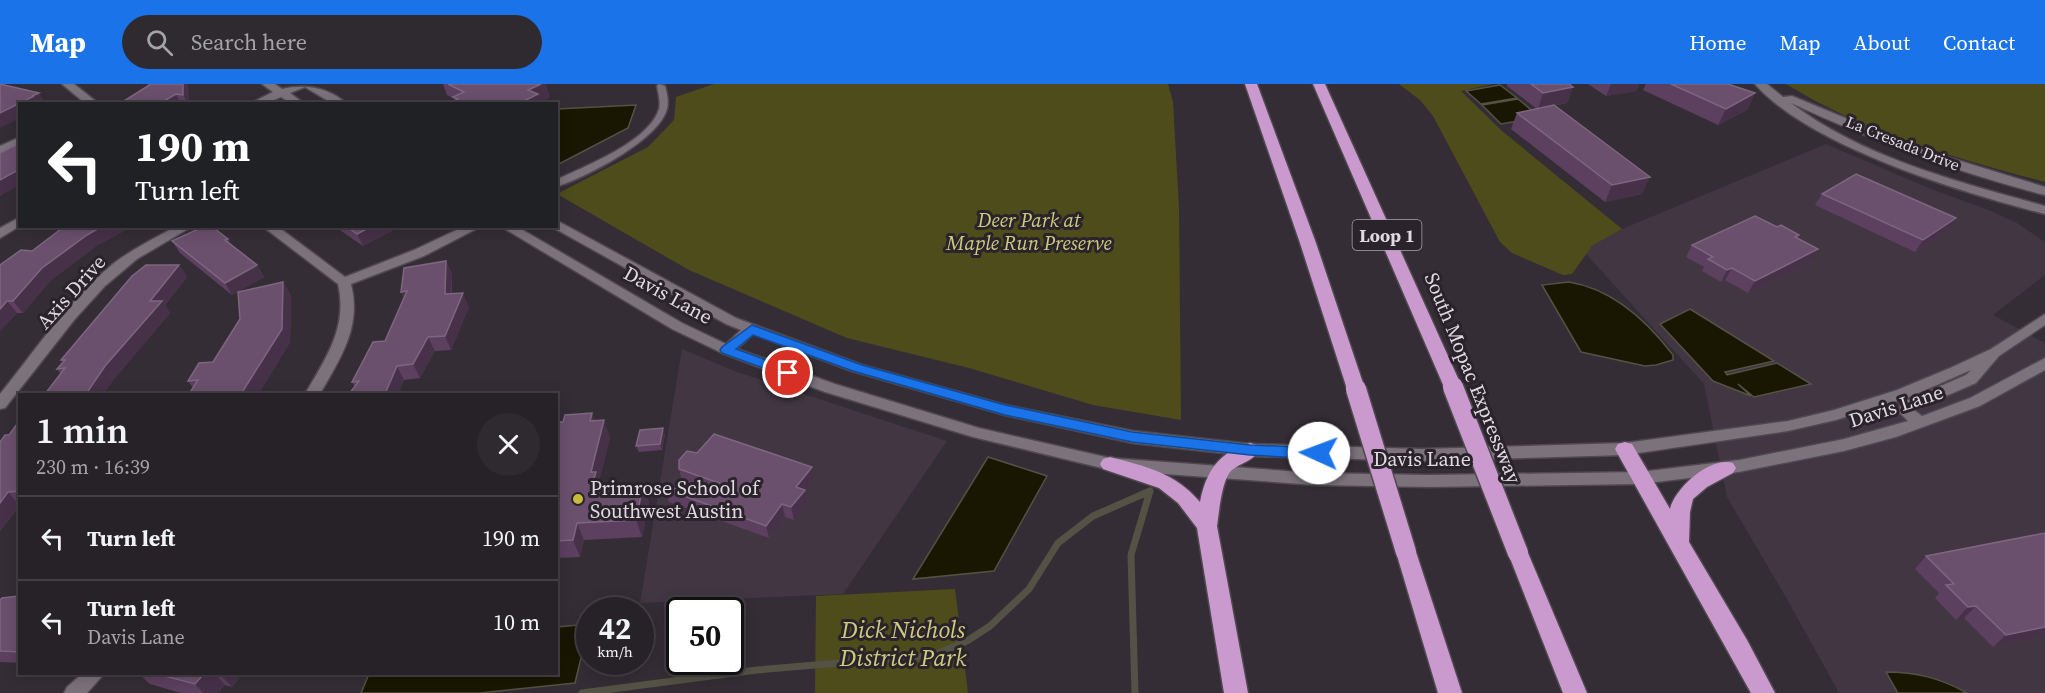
<!DOCTYPE html>
<meta charset="utf-8">
<style>
:root{--surface:#272228;--page:#2f2a30;--text:#f1f3f6;--muted:#a4a4a8;--line:#433f45;--accent:#1a73e8}
body{margin:0;font-family:"Source Serif 4",serif;background:var(--page);color:var(--text);height:100vh;display:flex;flex-direction:column;font-size:22px;white-space:nowrap}
*{box-sizing:border-box;margin:0}
p{font-size:20px;color:var(--muted)}
.icon{flex:none;width:33px;height:33px;fill:none;stroke:currentColor;stroke-width:2;stroke-linecap:round;stroke-linejoin:round}
.map{position:relative;flex:1;overflow:hidden}
.side{position:absolute;left:18px;top:309px;width:540px;height:282px;display:flex;flex-direction:column;background:var(--surface);border-radius:0px;box-shadow:0 3px 15px #0003,0 0 0 2px var(--line)}
.side>*{flex:none}
.banner{position:absolute;left:18px;top:18px;width:540px;height:126px;border-radius:0px;box-shadow:0 3px 15px #0003,0 0 0 2px var(--line);background:#202124;color:#fff;overflow:hidden}
.speed{position:absolute;left:576px;top:513px;display:flex;gap:12px;font-size:30px;font-weight:700;text-align:center}
.speed>*{display:grid;place-content:center;width:78px;height:78px;border-radius:50%;background:var(--surface);box-shadow:0 3px 15px #0003,0 0 0 2px var(--line);line-height:1}
.speed small{font-size:15px;font-weight:400}
.speed .limit{border:3px solid #111;border-radius:9px;background:#fff;color:#111}
.pin{position:absolute;display:grid;place-items:center;width:51px;height:51px;color:#fff;margin:-26px;border:3px solid #fff;border-radius:50%;box-shadow:0 2px 6px #0007}
.me{position:absolute;width:66px;margin:-33px;rotate:272deg;stroke-linejoin:round;filter:drop-shadow(0 0 4px #0008)}
.turn{display:flex;align-items:center;gap:21px;height:126px;padding:0 18px;font-size:27px}
.turn .icon{width:78px;height:78px;stroke-width:2.5}
.turn b{display:block;font-size:42px;line-height:51px}
.round{display:grid;place-items:center;flex:none;width:63px;height:63px;border-radius:32px;background:var(--page)}
.headline{display:flex;align-items:center;justify-content:space-between;height:102px;padding:0 18px}
h1{font-size:36px;font-weight:600;line-height:45px}
ul{padding:0;list-style:none}
li{display:flex;align-items:center;gap:18px;height:84px;padding:0 18px;border-top:2px solid var(--line)}
li div{flex:1}
li b{display:block;font-size:22px}
li em{font-style:normal}
header{display:flex;align-items:center;gap:36px;box-sizing:border-box;height:84px;padding:0 30px;background:var(--accent);color:#fff}
header strong{font-size:28px}
nav{display:flex;gap:33px;margin-inline-start:auto;font-size:21px}
.search{width:420px;height:54px;background:var(--page);display:flex;align-items:center;gap:15px;box-sizing:border-box;padding:0 21px;border-radius:33px;color:var(--muted);font-size:22px}
.map>svg:first-child{display:block}
.built{fill:#413642}
.green{fill:#4f4c1c}
.water{fill:#191701;stroke:#545244;stroke-width:1.5}
.lines{fill:none;stroke-linecap:round;stroke-linejoin:round}
.stream{stroke:#545244;stroke-width:7}
.lane-casing{stroke:#4f484f;stroke-width:3}
.street-casing{stroke:#4f484f;stroke-width:3}
.secondary-casing{stroke:#4f484f;stroke-width:3}
.highway-casing{stroke:#4f484f;stroke-width:3}
.lane{fill:#7b727b;fill-rule:evenodd}
.street{fill:#7b727b;fill-rule:evenodd}
.secondary{fill:#7b727b;fill-rule:evenodd}
.highway{fill:#ca9acf;fill-rule:evenodd}
.highway-bridge-casing{stroke:#4f484f;stroke-width:23;stroke-linecap:butt}
.highway-bridge{stroke:#ca9acf;stroke-width:20}
.wall{fill:#5d4060}
.shaded-wall{fill:#473149}
.building{fill:#6b506d;stroke:#7d667f;stroke-width:1.5}
.route{fill:#1a73e8;stroke:#114b97;stroke-width:1.5}
.poi-dot{fill:#c5bc3d;stroke:#2a232b;stroke-width:2}
.labels{text-anchor:middle;dominant-baseline:central;stroke-width:6;stroke-linejoin:round;paint-order:stroke}
.far-street-label{font-size:16px;fill:#dfdbe0;stroke:#2a232b}
.shield{fill:#2a232b;stroke:#a9a4aa;stroke-width:1.5}
.shield-label{font-size:18px;font-weight:bold;fill:#dfdbe0}
.park-label{font-size:20px;font-style:italic;fill:#cfcb7e;stroke:#2a232b}
.street-label{font-size:20px;fill:#dfdbe0;stroke:#2a232b}
.poi-label{font-size:20px;fill:#dfdbe0;stroke:#2a232b;text-anchor:start}
.near-park-label{font-size:24px;font-style:italic;fill:#cfcb7e;stroke:#2a232b}
</style>
<header>
<strong>Map</strong>
<div class="search"><svg class="icon" aria-label="search" viewBox="0 0 24 24"><circle cx="10" cy="10" r="6"/><path d="M15 15l6 6"/></svg>Search here</div>
<nav><a>Home</a><a>Map</a><a>About</a><a>Contact</a></nav>
</header>
<div class="map">
<svg width="2045" height="609" viewBox="0 0 2045 609">
<rect width="100%" height="100%" fill="#342d35"/>
<path class="built" d="M1826,60L1931,105L1991,127L2017,139L2045,158V191L1993,231L2045,259V609H1839L1788,517L1727,413L1704,300L1586,170L1592,162L1622,145Z
M682,265L737,288L947,357L843,510L640,519Z"/>
<path class="green" d="M714,0H1168L1173,18L1179,124L1181,336L1093,321L969,284L847,254L689,186L557,110L648,63L674,36L676,13Z
M1399,0H1493L1461,7L1502,47L1622,145L1592,162L1572,190L1563,191L1512,169L1500,158L1433,32L1420,16Z
M1786,0H2045V98C1955,74 1866,49 1786,0Z
M955,505L968,609H815L816,512Z"/>
<path class="water" d="M1500,1L1517,14L1481,20L1466,7Z
M1518,15L1540,33L1501,40L1482,21Z
M636,21L628,44L557,81V25Z
M1569,198C1613,205 1647,237 1673,271V276L1656,281L1645,282L1581,268L1542,201Z
M1690,225L1774,277L1725,288L1727,291L1777,279L1811,300L1754,313L1738,300L1751,312L1713,297L1660,240Z
M988,373L1047,392L994,487L913,495Z
M589,540L575,599L480,609H361L369,590H556L557,543Z
M1886,588C1916,588 1940,594 1967,609H1898Z"/>
<g class="lines">
<path class="stream" d="M582,609L757,586L934,571L967,557L990,542L1029,505L1058,459L1093,432L1150,407
M1135,609L1131,471L1150,407"/>
<g class="lane-casing">
<path id="lane" d="M659,0L665,2C667,9 669,18 667,25C659,56 586,93 556,103V96C585,82 649,58 659,25C661,18 658,9 657,2Z"/>
</g>
<g class="street-casing">
<path id="street" d="M62,0H74L98,19L86,20Z
M20,53V61L0,69V62Z
M177,142H193L137,175L105,202L75,235L5,324L0,325V310C36,266 68,216 113,180C132,165 155,154 177,142Z
M262,142H277L345,193L414,166L465,142H482L424,172L351,200C362,243 340,275 320,310H305C326,274 348,243 338,200Z
M82,590H104L87,609H64L67,603Z"/>
</g>
<g class="secondary-casing">
<path id="secondary" d="M262,0H275L282,5C306,0 328,3 347,20H333L305,3L290,9L305,20H292L281,13L265,20H249L273,8Z
M1755,0H1767L1783,13L1792,12L1918,64L2045,103V111C1958,89 1873,57 1791,19C1863,74 1959,98 2045,122V130C1963,109 1810,63 1755,0Z
M20,133V142L0,154V144Z
M556,136L736,234L862,281L1005,321L1133,347L1250,360L1422,365L1625,359L1788,337L1834,326L1897,306L1950,284L1991,265L2045,230V241L1999,272L1976,299L1914,326L1922,332L1970,314L2045,274V286L1980,322L1896,353L1844,367L1739,388L1640,400L1429,403L1315,401L1110,386L973,353L825,308L722,269L672,245L500,142H516L682,239L726,260L741,246L726,240L552,143L556,142ZM753,250L852,287L1005,331L1133,359L1250,372L1422,377L1625,371L1788,347L1836,336L1907,314L1971,286L1966,291L1901,319L1899,328L1908,337L1844,355L1739,376L1640,388L1429,391L1315,389L1110,374L979,344L835,300L737,265Z"/>
</g>
<g class="highway-casing">
<path id="highway" d="M1245,0H1257L1316,159L1365,305L1362,309H1350L1347,305L1300,159Z
M1313,0H1325L1462,303L1459,307H1447L1444,303Z
M1625,358L1632,360L1670,425C1675,404 1710,372 1733,379L1736,384L1733,389L1707,403L1693,415L1690,428L1689,458L1747,556L1775,609H1751L1615,365L1618,360Z
M1250,359L1257,361L1260,366C1254,376 1241,379 1232,386C1222,394 1219,429 1217,442L1248,609H1224L1197,444L1178,419L1159,404L1103,385L1100,380L1103,375L1110,373C1147,383 1174,388 1200,418C1206,387 1219,368 1250,359Z
M1406,460L1413,462L1416,468L1462,609H1438L1396,468L1399,462Z
M1518,461L1525,463L1528,469L1587,609H1563L1508,469L1511,463Z"/>
</g>
<use href="#lane" class="lane"/>
<use href="#street" class="street"/>
<use href="#secondary" class="secondary"/>
<use href="#highway" class="highway"/>
<g class="highway-bridge-casing">
<path id="highway-bridge" d="M1453,303L1518,469
M1356,305L1406,468"/>
</g>
<use href="#highway-bridge" class="highway-bridge"/>
</g>
<path class="wall" d="M146,0H188L189,20H119L149,1Z
M443,0H545L550,13L540,18L455,17L454,15L447,11Z
M1507,0H1569L1573,3L1567,19L1554,22L1642,110L1605,118L1511,45L1517,29L1537,25L1507,2Z
M1588,0H1639L1636,7L1606,12Z
M1646,0H1728L1755,9L1747,26L1718,41L1643,6Z
M1822,110L1948,146L1915,168L1815,121Z
M334,142H401L363,162Z
M1777,143L1799,151L1797,155L1811,178L1748,209L1725,196L1721,198L1702,187L1704,183L1686,173L1692,161Z
M228,155L231,161L257,181L264,193L232,211L180,169L172,157Z
M95,163L51,196L23,229H17L0,247V181L32,167Z
M446,177L452,190V210L469,223L451,266L435,267L420,294L404,296L398,310H349L355,303L352,298L385,257L404,215L401,208Z
M179,181L187,193L165,221L170,229L115,294L61,290L57,285L63,278L61,276Z
M283,198L291,212L290,259L193,304L188,297L213,278Z
M592,329L595,337L610,353L599,397L602,405L643,402L649,419L642,453L584,456L580,473L556,474V338H563Z
M20,336V421L0,447L9,351Z
M665,350L662,366L639,368L636,362Z
M679,385L814,396L805,407L808,418L794,436L785,433L769,454L669,418L665,405L700,403L682,397Z
M2045,449V552L1993,563L1964,534L1956,536L1935,514L1939,509L1915,485L1926,472Z
M20,511V579L0,578V516Z
M139,590H243L232,603L225,601L218,609H181L150,600Z"/>
<path class="shaded-wall" d="M183,0H188L189,20H188L183,11Z
M541,0H545L550,13L540,18L541,20H518L528,6Z
M1611,0H1639L1636,7L1606,12Z
M1573,3L1567,19L1538,25L1543,9Z
M39,9L46,20H20V34L0,44V29Z
M1755,9L1747,26L1718,41L1726,25Z
M176,10L181,20H159Z
M20,85V101L0,112V96Z
M1650,93L1642,110L1605,118L1612,101Z
M1956,134L1948,146L1915,168L1923,156Z
M103,142H134L95,163L51,196L23,229L13,217L42,184L87,151Z
M372,142H401L363,162L357,150Z
M1818,165L1811,178L1748,209L1755,197Z
M446,177L452,190L451,224L445,210Z
M179,181L187,193L165,221L170,229L115,294L104,310H86L150,217Z
M257,181L264,193L232,211L225,199Z
M1732,184L1725,196L1721,198L1727,186Z
M283,198L291,212L290,259L259,310H241Z
M407,207V222L401,208Z
M463,209L469,223L451,266L445,252Z
M7,217L17,229L0,247V225Z
M428,253L435,267L420,294L413,280Z
M397,282L404,296L398,310H385Z
M592,329L598,346L590,337Z
M604,336L610,353L599,397L602,405H591V388Z
M663,344L665,350L662,366L660,360Z
M812,383L814,396L805,407L808,418L794,436L791,423L796,403Z
M643,402L649,419L642,453L636,436Z
M8,408L19,421L0,447V419Z
M782,420L785,433L769,454L766,442Z
M577,439L584,456L580,473L573,456Z
M1976,522L1964,534L1956,536L1968,523Z
M2045,543V552L1993,563L2006,551Z
M204,590H215L225,601L218,609H203L195,600Z
M220,590H243L232,603Z"/>
<path class="building" d="M0,0L39,9L32,12H34L0,29Z
M151,0H183V11L176,10L159,20H119Z
M448,0H541L528,6L538,10L518,20H449L458,15L453,13L464,8Z
M1531,0H1569L1573,3L1543,9Z
M1671,0H1728L1755,9L1726,25Z
M1554,21L1650,93L1612,101L1517,29Z
M20,59V85L0,96V69Z
M1856,90L1956,134L1923,156L1822,110Z
M1755,132L1777,143L1781,141L1799,151L1795,153L1818,165L1755,197L1732,184L1727,186L1708,175L1713,173L1692,161Z
M65,142H103L87,151L42,184L13,217H7L0,225V181L21,166L32,167Z
M205,142H211L228,155L225,156L257,181L225,199L172,157Z
M346,142H372L357,150Z
M446,177L445,210L463,209L445,252L428,253L413,280L397,282L385,310H349L359,297L352,298L373,258L385,257L407,207L401,208L404,184Z
M146,181H179L150,217H162L105,282L86,310H45L65,284L57,285L65,276H61L132,192Z
M283,198L282,245L241,310H189L198,296L188,297L199,279L213,278L240,235L238,208Z
M592,329L590,337L604,336L591,388H596L591,405L643,402L636,436L577,439L573,456L556,457V338H563L565,331Z
M20,336V407L8,408L0,419V358L5,351H9Z
M663,344L660,360L636,362L640,346Z
M714,350L812,383L796,403L805,406L791,423L782,420L766,442L665,405L727,402L679,385V376L687,367L697,369Z
M2045,449V543L2006,551L1976,522L1968,523L1946,501L1954,500L1926,472Z
M20,511V568L0,567V516L2,514L19,512Z
M157,590H204L195,600Z"/>
<path class="route" d="M752,241L862,281L1005,321L1132,348L1250,361L1319,364L1326,369L1319,375L1250,371L1132,358L1005,331L853,287L753,251L736,265L793,286L795,289L788,293L722,269L720,266L722,263Z"/>
<circle class="poi-dot" cx="578" cy="415" r="6"/>
<g class="labels">
<g class="far-street-label">
<text transform="translate(1903 59) rotate(22)">La Cresada Drive</text>
</g>
<rect class="shield" x="1352.5" y="136" width="69" height="30" rx="4.5"/>
<g class="shield-label">
<text x="1387" y="151">Loop 1</text>
</g>
<g class="park-label">
<text x="1029" y="136">Deer Park at<tspan x="1029" dy="23">Maple Run Preserve</tspan></text>
</g>
<g class="street-label">
<text transform="translate(71 208) rotate(-48)">Axis Drive</text>
<text transform="translate(668 211) rotate(29)">Davis Lane</text>
<text transform="translate(1473 294) rotate(68)">South Mopac Expressway</text>
<text transform="translate(1896 322) rotate(-18)">Davis Lane</text>
<text x="1422" y="375">Davis Lane</text>
</g>
<g class="poi-label">
<text x="590" y="404">Primrose School of<tspan x="590" dy="23">Southwest Austin</tspan></text>
</g>
<g class="near-park-label">
<text x="903" y="545">Dick Nichols<tspan x="903" dy="28">District Park</tspan></text>
</g>
</g>
</svg>
<div class="speed"><div>42<small>km/h</small></div><div class="limit">50</div></div>
<div class="pin" style="left:788px;top:289px;background:#d93025"><svg class="icon" aria-label="arrive" viewBox="0 0 24 24"><path d="M6 21V4h12l-3 4 3 4H6"/></svg></div>
<svg class="me" style="left:1319px;top:369px" viewBox="-20 -20 40 40"><circle r="19" fill="#fff"/><path d="M0-13L10 11 0 6-10 11z" fill="#1a73e8"/></svg>
<div class="banner">
<div class="turn"><svg class="icon" aria-label="left" viewBox="0 0 24 24"><path d="M17 20v-9H6M10 6l-5 5 5 5"/></svg><div><b>190 m</b>Turn left</div></div>
</div>
<section class="side">
<div class="headline"><div><h1>1 min</h1><p>230 m · 16:39</p></div><a class="round"><svg class="icon" aria-label="close" viewBox="0 0 24 24"><path d="M6 6l12 12M18 6L6 18"/></svg></a></div>
<ul>
<li><svg class="icon" aria-label="left" viewBox="0 0 24 24"><path d="M17 20v-9H6M10 6l-5 5 5 5"/></svg><div><b>Turn left</b></div><em>190 m</em></li>
<li><svg class="icon" aria-label="left" viewBox="0 0 24 24"><path d="M17 20v-9H6M10 6l-5 5 5 5"/></svg><div><b>Turn left</b><p>Davis Lane</p></div><em>10 m</em></li>
</ul>
</section>
</div>
